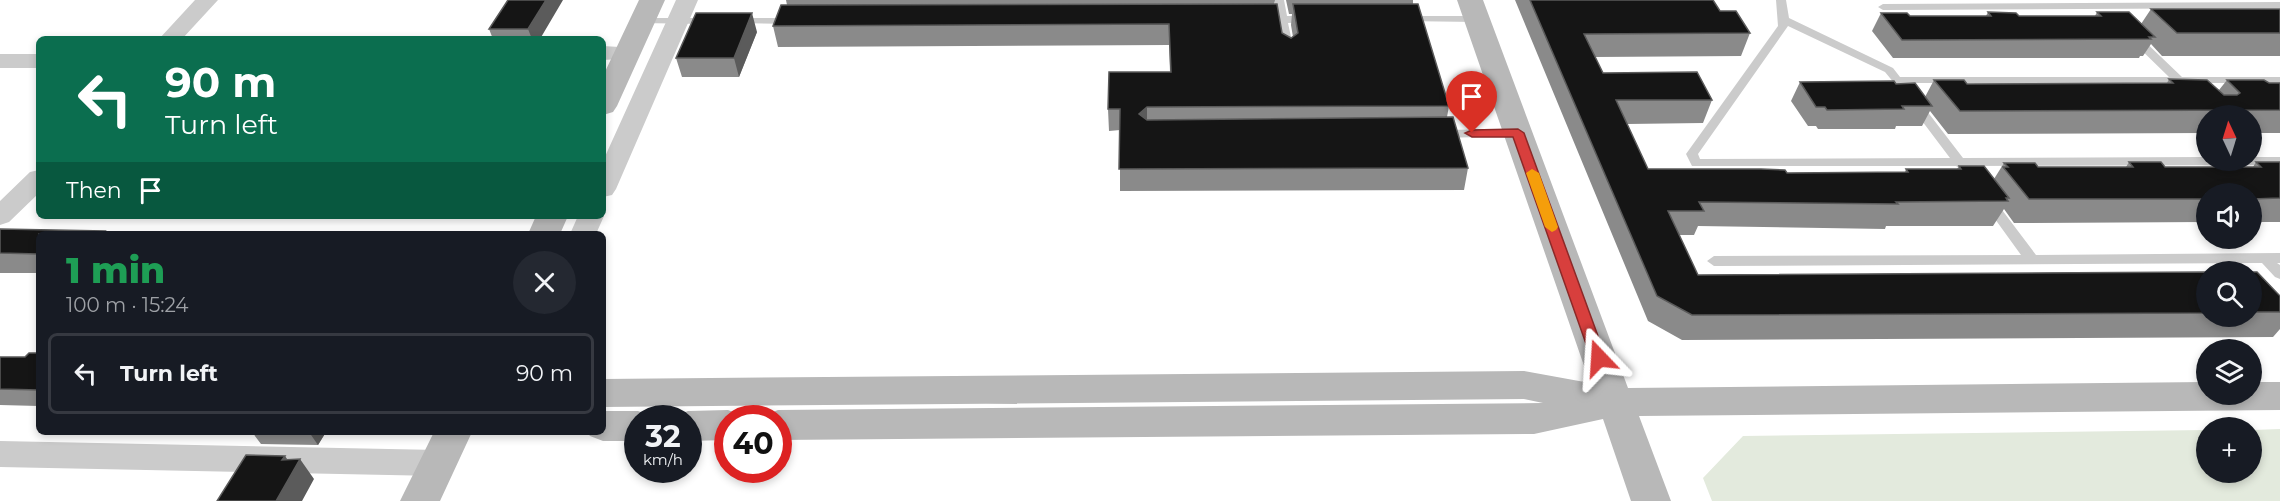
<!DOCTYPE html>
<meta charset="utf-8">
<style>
:root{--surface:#171b24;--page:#242831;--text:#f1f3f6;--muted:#9ea1a6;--line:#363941}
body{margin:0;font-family:Montserrat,sans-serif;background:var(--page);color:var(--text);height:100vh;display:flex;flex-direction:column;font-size:22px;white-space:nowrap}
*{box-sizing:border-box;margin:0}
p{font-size:20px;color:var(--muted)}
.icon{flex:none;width:33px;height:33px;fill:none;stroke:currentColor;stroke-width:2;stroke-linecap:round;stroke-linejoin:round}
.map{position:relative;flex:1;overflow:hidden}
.panel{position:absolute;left:36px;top:231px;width:570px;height:204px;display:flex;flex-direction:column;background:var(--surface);border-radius:9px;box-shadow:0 3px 9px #0003}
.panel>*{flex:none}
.guide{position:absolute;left:36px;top:36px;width:570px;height:183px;border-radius:9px;box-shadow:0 3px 9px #0003;background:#0b6e4f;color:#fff;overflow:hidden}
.needle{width:39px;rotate:356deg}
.fabs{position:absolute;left:2196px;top:105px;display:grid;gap:12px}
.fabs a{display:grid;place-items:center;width:66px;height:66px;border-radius:50%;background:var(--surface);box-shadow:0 3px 9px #0003;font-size:30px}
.speed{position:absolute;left:624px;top:405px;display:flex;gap:12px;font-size:30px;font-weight:700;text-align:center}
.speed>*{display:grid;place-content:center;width:78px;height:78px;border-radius:50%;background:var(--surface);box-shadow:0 3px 9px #0003;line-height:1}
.speed small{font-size:15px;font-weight:400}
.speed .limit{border:9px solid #d22;background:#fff;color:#111}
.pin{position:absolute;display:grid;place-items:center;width:51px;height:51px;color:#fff;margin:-62px -26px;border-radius:50% 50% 50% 0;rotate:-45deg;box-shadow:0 0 6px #0007}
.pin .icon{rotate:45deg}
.me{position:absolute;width:66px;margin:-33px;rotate:340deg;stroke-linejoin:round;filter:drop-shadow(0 0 4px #0008)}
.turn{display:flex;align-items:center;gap:21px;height:126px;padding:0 30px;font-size:27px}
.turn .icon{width:78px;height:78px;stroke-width:2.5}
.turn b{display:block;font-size:42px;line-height:51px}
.then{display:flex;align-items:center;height:57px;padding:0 30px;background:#0003;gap:12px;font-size:22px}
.round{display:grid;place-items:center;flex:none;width:63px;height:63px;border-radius:32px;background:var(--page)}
.headline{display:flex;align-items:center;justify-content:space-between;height:102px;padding:0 30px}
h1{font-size:36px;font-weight:800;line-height:45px;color:#1e9e55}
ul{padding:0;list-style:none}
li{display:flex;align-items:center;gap:18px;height:81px;margin:0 12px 9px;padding:0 18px;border:3px solid var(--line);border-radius:9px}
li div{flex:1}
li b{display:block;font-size:22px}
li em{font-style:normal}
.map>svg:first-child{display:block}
.green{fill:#e3eadd}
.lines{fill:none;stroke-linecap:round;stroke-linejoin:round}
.lane{fill:#cbcbcb;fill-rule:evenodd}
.street{fill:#cbcbcb;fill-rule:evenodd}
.secondary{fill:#b8b8b8;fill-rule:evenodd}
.wall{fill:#8a8a8a}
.shaded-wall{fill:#5b5b5b}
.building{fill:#151515;stroke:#5b5b5b;stroke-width:1.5}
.route{fill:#d83f3d;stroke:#8c2928;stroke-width:1.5}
.slow{fill:#f59e0b}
</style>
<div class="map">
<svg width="2280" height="501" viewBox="0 0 2280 501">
<rect width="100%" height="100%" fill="#fff"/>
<path class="green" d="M2280,429V501H1712L1703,478L1743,436L2206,430V472H2252V430Z"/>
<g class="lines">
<path class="lane" d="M1274,0H1284L1287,16H1309L1314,19L1309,22L1288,23L1294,51L1292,53L1288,54L1282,51L1278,23H1262L1257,20L1262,17L1276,16Z
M1776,0H1786L1789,18L1893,68L1900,77H2169L2130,39L2128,37L2134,34L2138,35L2182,77H2280V83H2186L2181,85L2176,83H1906L1909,87L1903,90L1899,89L1885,72L1788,26L1698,154L1700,159L1950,158L1910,105L1916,101L1920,102L1963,158L2206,157V160H2252V157H2280V165L1968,166L1962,170L1956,166H1692L1686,154L1778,26Z
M2280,2V8L1883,10L1878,7L1883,4Z
M1406,16H1476L1481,19L1476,22L1402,21V17Z
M642,18H709L714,21L709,24L638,23L637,21Z
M737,18H793L798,21L793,24L733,23L732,21Z
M1518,129L1522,130L1524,133L1522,136L1440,138L1434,134L1440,130Z
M1988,197L1993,198L2036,255L2280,253V263H2277L2280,265V279L2275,277L2262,263L1714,266L1707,261L1714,256L2021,255L1982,201Z"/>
<path class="street" d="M195,0H218L182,39H159Z
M676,0H698L616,189L612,195L603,197V161Z
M603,46L636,48L639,53L636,58L603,60Z
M0,54H39V68H0Z
M39,170V193L9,222L0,225V201L30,172Z
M603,214L604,216L596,234H570L578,216Z
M0,441L438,450L449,454L454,463L449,472L438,476L0,467Z"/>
<path class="secondary" d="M639,0H665L617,106L613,112L603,115V76Z
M1457,0H1483L1628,388L2206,382V394H2252V382H2280V410L1639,416L1671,501H1631L1603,419L1534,434L778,440V418H763L765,415L778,410L1543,403L1524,399L603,407V379L1524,371L1590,383Z
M536,216H568L560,234H528Z
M728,410L741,415L743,418H728V440L688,441V418H673L675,416L688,411Z
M603,411H638L651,416L653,418H638V441H603L590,436L587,432H603Z
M434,432H472L440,501H400Z"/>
</g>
<path class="wall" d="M508,0L540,39H493L489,29Z
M786,0H1275L1274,4L1282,33L1291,38L1293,37L1291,25L1292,14H1289L1286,0H1413V4L1449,106L1447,117L1468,168L1464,190L1120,191V130L1109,131L1108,109L1170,72L1169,45L778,47L773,26L787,5Z
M1515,0H1713L1720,11L1750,33L1741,56L1595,57L1603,73L1712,100L1703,123L1627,124L1648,169L1787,173L1905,172L1906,169H1957L1959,166L1994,179L2004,163L2038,167H2126L2129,162L2165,167H2253L2256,162H2280V222H2252V194H2206V222L2014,223L2004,209L1993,226H1886L1885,229L1698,226L1694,235H1679L1698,275L2206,272V316H2252V272L2280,296V329L2273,337L1682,340L1648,321Z
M2151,9H2280V56H2162L2151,44L2143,56H2140L2139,58H1893L1872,31L1881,13L1910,16H1986L1988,12L2019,16H2095L2097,12L2141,24Z
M757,32L739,77H682L676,58Z
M2169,79L2219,90L2227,80L2269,83H2280V133H2252V116H2206V133L1948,134L1930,111L1922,126H1896L1895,129H1818L1816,126H1808L1791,101L1800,82L1896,84L1925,97L1934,80L1967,84L2167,83Z
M0,229L39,234V273H0Z
M39,353V406L0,405V357H25Z
M252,432H326L318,445L261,444Z"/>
<path class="shaded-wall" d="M546,0H563L540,39H532L528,29Z
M752,13L757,32L739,77L734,58Z
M1147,107V129L1139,114Z
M309,432H326L318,445Z
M285,456L294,469L300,459L314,479L302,501H276L282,460Z"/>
<path class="building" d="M508,0H546L528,29H489Z
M1530,0H1713L1720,11H1736L1750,33L1584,34L1603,73L1697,72L1712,100H1616L1648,169H1761L1785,170L1787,173L1908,172L1906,169H1961L1959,166H1984L2009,198H2006L2008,201L1896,202L1898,204L1699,202L1704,211H1668L1698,275L2206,272V313L1692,315L1657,296Z
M1277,4L1282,33L1291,38L1298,33L1293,4H1418L1449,106L1147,107L1139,114L1147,120L1453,117L1468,168L1119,169L1120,109H1108L1109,72H1171L1169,24L773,26L781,5Z
M2151,9H2280V33H2177Z
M1988,12L2016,13L2019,16H2101L2097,12H2129L2155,37H2149L2151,39L1902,40L1881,13H1907L1910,16H1991Z
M696,13H752L734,58H676Z
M2169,79L2207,80L2224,95H2237L2240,93L2227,80H2264L2269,83H2280V110L1960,111L1934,80H1964L1967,84L2173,83Z
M1894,81L1896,84L1915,83L1932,106H1902L1904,109L1827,110L1825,107H1816L1800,82Z
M2129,162H2161L2165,167H2261L2256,162H2280V198L2252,199V194H2206V199H2029L2003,167H2008L2004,163H2035L2038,167H2133Z
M0,229L105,231L102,234H39V254L0,253Z
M2252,272H2257L2280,296V312H2252Z
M29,353H39V390L0,389V357H25Z
M246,455L285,456L282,460L300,459L276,501H217Z"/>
<path class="route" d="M1518,129L1524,133L1606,358L1604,362H1594L1591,358L1513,137H1472L1465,133L1472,130Z"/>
<path class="slow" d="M1532,169L1539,173L1558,227L1556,230L1552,232L1545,227L1526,173Z"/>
</svg>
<div class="fabs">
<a><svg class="needle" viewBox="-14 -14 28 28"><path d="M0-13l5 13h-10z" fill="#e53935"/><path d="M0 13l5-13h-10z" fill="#9ea1a6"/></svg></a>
<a><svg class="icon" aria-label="sound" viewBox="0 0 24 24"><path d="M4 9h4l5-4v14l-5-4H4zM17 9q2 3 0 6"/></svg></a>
<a><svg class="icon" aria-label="search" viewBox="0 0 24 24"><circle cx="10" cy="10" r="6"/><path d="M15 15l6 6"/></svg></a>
<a><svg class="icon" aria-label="layers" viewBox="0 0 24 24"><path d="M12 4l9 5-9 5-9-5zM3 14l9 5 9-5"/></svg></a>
<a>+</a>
</div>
<div class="speed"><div>32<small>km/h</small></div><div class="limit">40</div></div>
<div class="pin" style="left:1472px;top:133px;background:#d93025"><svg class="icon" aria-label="arrive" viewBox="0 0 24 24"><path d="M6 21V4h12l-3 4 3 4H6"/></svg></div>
<svg class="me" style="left:1599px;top:358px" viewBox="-20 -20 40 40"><path d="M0-17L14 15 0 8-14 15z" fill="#d83f3d" stroke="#fff" stroke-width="4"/></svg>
<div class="guide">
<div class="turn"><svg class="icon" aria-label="left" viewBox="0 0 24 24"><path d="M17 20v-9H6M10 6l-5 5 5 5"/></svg><div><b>90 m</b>Turn left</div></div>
<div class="then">Then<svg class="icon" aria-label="arrive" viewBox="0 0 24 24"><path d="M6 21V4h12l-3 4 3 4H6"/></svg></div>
</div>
<section class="panel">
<div class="headline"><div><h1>1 min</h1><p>100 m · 15:24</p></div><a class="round"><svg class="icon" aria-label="close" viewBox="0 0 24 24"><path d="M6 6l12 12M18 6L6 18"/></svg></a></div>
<ul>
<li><svg class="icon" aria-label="left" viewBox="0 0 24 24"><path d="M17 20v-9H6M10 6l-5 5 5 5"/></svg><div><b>Turn left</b></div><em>90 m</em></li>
</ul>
</section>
</div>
